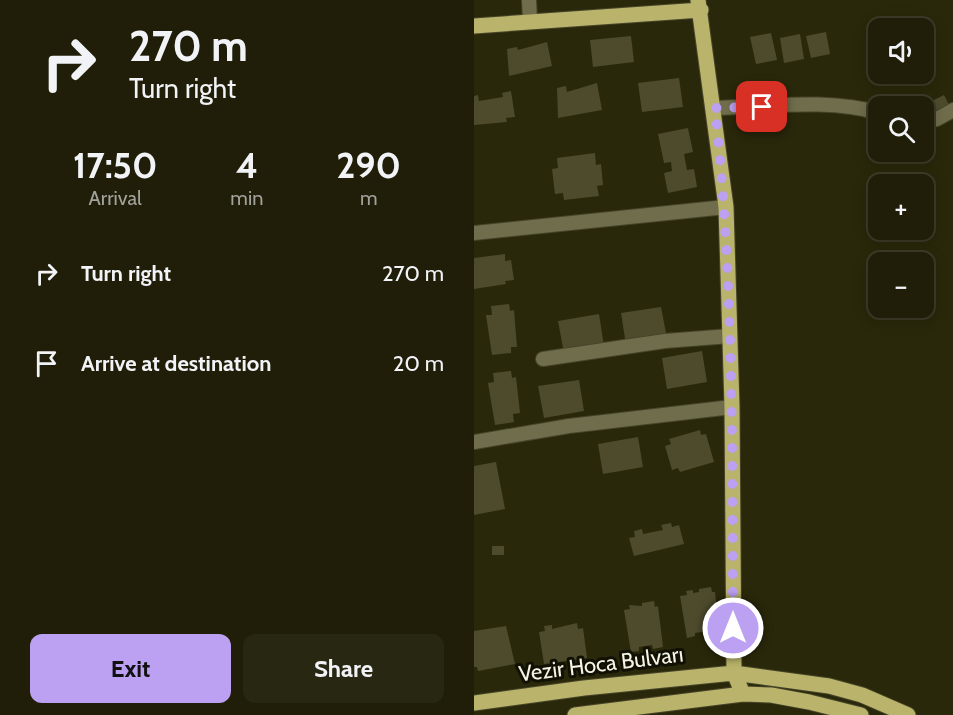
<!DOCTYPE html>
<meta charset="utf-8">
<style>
:root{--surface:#201e08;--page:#282712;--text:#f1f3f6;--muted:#a2a29c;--line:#3d3c29;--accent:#bca0f2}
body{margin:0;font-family:Cabin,sans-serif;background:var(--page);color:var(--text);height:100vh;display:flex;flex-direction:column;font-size:22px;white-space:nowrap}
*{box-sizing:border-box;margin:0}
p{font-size:20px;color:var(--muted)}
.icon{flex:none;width:33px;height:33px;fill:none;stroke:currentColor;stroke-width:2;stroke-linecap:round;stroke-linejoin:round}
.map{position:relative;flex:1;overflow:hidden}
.panel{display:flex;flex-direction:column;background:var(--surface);width:474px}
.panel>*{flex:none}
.hud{background:#201e08;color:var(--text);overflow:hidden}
.controls{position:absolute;left:394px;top:18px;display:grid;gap:12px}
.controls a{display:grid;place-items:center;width:66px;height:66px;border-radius:12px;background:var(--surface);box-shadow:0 3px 15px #0003,0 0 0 2px var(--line);font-size:30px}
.pin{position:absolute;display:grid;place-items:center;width:51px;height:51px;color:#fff;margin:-26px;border-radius:12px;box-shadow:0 3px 9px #0006}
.me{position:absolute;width:66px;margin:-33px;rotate:0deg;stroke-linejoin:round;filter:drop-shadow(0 0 4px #0008)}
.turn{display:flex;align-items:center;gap:21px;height:126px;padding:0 30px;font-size:27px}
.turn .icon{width:78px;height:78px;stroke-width:2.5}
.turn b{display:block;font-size:42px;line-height:51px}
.eta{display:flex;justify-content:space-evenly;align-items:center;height:102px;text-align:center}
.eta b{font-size:36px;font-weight:700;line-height:42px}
.button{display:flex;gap:12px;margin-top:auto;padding:12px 30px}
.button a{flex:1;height:69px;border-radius:12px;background:var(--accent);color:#111;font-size:24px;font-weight:700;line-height:69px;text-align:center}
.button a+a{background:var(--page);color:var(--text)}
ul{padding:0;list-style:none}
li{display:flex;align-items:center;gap:18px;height:90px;padding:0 30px}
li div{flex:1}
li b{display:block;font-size:22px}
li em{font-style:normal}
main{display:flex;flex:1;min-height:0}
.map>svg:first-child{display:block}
.building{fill:#4e4b2d}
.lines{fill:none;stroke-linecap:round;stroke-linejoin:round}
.minor-casing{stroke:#474529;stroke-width:16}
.major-casing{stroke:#474529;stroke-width:17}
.minor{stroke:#6f6d4b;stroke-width:14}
.major{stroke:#b9b36b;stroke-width:15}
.route{stroke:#bca0f2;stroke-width:10;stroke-dasharray:0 18}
.labels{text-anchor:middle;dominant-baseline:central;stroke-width:6;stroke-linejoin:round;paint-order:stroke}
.street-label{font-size:22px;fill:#f6f5e4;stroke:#111005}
</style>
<main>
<section class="panel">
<div class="hud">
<div class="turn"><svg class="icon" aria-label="right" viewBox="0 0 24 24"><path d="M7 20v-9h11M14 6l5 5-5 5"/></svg><div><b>270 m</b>Turn right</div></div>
</div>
<div class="eta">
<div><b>17:50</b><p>Arrival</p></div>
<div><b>4</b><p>min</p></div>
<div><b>290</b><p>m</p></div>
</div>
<ul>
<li><svg class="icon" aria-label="right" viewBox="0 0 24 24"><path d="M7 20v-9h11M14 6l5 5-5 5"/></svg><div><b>Turn right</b></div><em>270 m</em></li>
<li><svg class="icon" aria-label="arrive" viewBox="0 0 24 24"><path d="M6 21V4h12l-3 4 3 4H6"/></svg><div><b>Arrive at destination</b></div><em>20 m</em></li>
</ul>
<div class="button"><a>Exit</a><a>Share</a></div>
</section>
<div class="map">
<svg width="479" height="715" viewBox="0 0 479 715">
<rect width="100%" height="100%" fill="#2a280a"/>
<path class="building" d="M352,32L356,54L337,58L332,36Z
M297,33L303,60L282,64L276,37Z
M326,34L330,59L310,63L306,38Z
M157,36L160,62L119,67L116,40Z
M73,42L78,66L35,76L33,49L43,47L44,50Z
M205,78L209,107L168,112L164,83Z
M123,83L128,110L84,118L83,88L92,86L93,92Z
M310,87L313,96L306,98L303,89Z
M37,91L41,117L32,118L33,122L0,125V96L4,95L5,101L29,97L28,93Z
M470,95L475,105L463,111L458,101Z
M214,128L219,152L210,154L213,170L220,169L223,187L194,193L190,173L198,171L197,162L190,163L184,134Z
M121,153L122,165L127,164L129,185L123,186L125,196L90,200L89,193L81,194L78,169L84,168L83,158Z
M31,254V261L37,260L40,280L31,281L32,284L0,289V258Z
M35,304L36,311L40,310L43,347H37V353L18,355L12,315H18L17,306Z
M187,307L193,338L152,345L147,313Z
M125,314L130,346L90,353L84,321Z
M228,351L233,382L193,389L188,358Z
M37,371L38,378L42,377L46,413L39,414L40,422L21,425L14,383L20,382L19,373Z
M105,380L110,411L70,418L64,386Z
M226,430L227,435L232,434L240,462L206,472L204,468L198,470L191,446L197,444L195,439Z
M164,437L169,467L129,474L124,444Z
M22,462L31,509L0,515V466Z
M197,523L198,527L205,525L210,544L160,556L155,538L161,537L160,531L168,529L169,534L189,530L187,525Z
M18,546H30V555H18Z
M237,587L238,592H241L245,633L235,635L234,631L221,633V636L213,638L206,596L213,595L212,591L219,590V593L225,592V589Z
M180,601L181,607L184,606L189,647L179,649L178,645L165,647V651L157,652L150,610L156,609L155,605L168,606V603Z
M103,623L104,629L109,628L113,658L70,664L65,632L71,631L70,626L78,625V629Z
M32,626L41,664L4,671L3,667H0V631Z"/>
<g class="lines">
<g class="minor-casing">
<path id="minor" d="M55,0L56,21
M241,108C292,107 356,98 405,113
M450,121L463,119L479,110
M0,233L252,207
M69,359L191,341L256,336
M0,442L95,426L258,407"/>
</g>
<g class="major-casing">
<path id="major" d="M224,0L252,207L258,407L260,673L269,694
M0,26L227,10
M0,703L110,688L260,673L355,686L388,695L434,715
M101,715L269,694L297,695L335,702L387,715"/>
</g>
<use href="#minor" class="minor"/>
<use href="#major" class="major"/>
</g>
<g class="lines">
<path class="route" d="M259,628C258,455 260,281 241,108L288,107"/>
</g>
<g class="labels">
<g class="street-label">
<text transform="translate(127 664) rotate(-7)">Vezir Hoca Bulvarı</text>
</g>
</g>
</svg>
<div class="controls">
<a><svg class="icon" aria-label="sound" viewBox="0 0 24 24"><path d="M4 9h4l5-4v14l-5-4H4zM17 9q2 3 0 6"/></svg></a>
<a><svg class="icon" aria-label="search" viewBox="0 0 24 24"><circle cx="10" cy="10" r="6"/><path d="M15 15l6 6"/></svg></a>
<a>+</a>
<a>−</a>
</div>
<div class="pin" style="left:288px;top:107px;background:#d93025"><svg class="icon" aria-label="arrive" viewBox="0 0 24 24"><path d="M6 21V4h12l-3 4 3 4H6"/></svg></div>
<svg class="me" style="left:259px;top:628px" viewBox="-20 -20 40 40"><circle r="17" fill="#bca0f2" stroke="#fff" stroke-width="3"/><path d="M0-11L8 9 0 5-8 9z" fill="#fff"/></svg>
</div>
</main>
